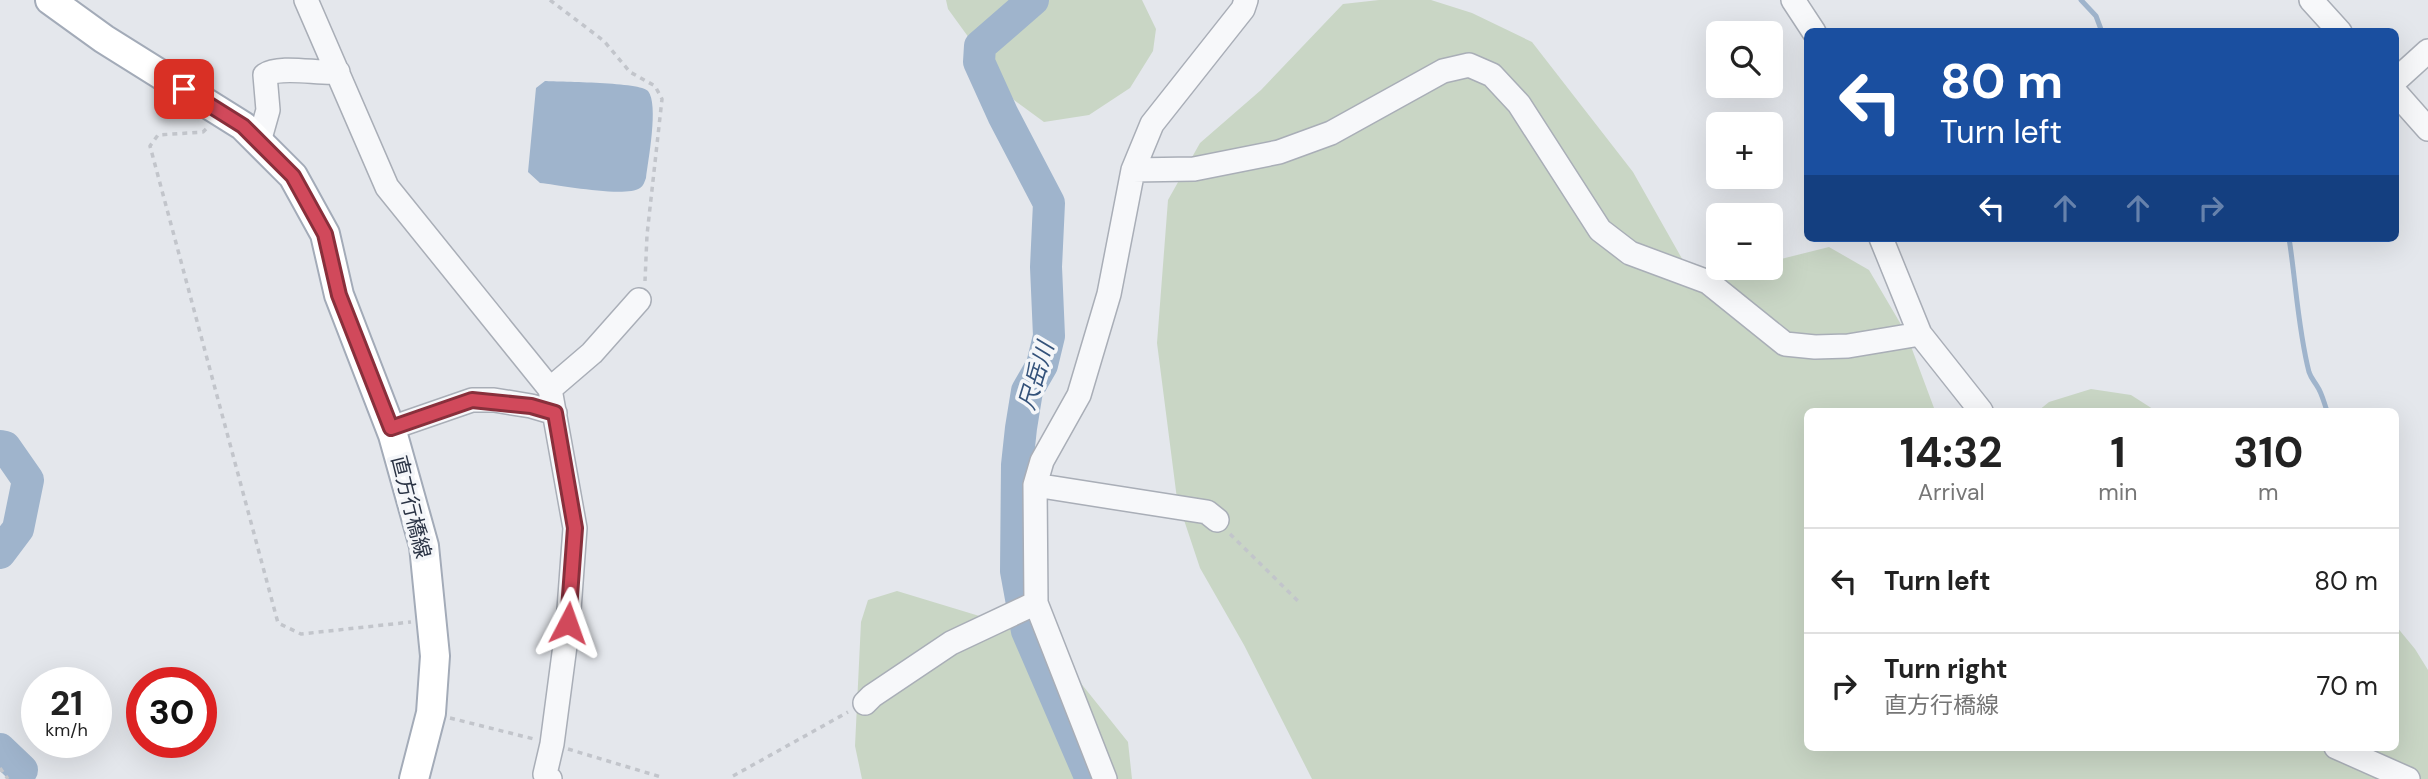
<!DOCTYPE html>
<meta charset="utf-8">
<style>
:root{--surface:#fff;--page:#f6f6f6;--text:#222;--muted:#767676;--line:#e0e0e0}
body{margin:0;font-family:"DM Sans","Noto Sans JP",sans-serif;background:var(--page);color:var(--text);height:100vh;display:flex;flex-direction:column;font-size:26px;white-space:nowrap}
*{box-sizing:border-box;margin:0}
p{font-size:23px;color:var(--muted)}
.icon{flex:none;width:38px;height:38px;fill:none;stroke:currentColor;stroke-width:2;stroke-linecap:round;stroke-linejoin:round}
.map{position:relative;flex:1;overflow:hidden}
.drawer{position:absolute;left:1804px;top:408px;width:595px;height:343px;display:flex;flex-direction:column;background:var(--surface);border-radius:10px;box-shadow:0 7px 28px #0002}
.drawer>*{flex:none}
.hud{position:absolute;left:1804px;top:28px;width:595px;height:214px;border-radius:10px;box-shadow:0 7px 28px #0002;background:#1a4fa0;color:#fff;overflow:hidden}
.controls{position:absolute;left:1706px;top:21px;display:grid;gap:14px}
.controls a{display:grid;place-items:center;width:77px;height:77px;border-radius:10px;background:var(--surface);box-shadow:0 7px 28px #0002;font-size:35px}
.speed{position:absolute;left:21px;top:667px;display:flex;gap:14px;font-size:35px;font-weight:700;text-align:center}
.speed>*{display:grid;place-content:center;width:91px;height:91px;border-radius:50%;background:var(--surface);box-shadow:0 7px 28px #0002;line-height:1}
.speed small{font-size:18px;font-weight:400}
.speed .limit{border:10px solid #d22;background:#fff;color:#111}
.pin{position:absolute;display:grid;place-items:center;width:60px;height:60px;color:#fff;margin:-30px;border-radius:14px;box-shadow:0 4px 10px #0006}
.me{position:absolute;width:77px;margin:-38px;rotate:4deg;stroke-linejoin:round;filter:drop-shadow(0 0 5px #0008)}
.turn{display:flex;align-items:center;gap:24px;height:147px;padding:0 21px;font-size:32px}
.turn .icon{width:91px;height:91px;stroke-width:2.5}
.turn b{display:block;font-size:49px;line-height:60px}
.lanes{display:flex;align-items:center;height:66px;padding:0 21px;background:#0003;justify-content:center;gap:35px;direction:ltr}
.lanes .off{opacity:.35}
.eta{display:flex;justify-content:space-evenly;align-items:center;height:119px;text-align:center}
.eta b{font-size:42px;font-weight:700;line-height:49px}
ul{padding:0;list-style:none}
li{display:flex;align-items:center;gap:21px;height:105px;padding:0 21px;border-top:2px solid var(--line)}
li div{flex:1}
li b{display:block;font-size:26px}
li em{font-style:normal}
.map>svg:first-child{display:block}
.green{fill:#c9d6c5}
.water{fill:#9fb4cc}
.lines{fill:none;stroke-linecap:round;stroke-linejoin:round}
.stream{stroke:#9fb4cc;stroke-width:5}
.river{stroke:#9fb4cc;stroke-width:32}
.minor-casing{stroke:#a9aeb7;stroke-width:26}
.major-casing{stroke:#a3abb8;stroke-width:32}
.path{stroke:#c2c5cb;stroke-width:3.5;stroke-dasharray:5 5;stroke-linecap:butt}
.minor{stroke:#f7f8fa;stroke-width:23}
.major{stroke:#fff;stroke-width:28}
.route-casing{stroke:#882f3b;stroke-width:18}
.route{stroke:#d1495b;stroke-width:12}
.labels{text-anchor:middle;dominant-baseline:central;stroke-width:7;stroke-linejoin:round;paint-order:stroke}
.street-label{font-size:21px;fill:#2b3445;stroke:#f4f6f9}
.water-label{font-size:23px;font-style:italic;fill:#34527a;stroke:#f4f6f9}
</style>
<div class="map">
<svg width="2428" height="779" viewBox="0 0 2428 779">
<rect width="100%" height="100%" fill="#e4e7ec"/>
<path class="green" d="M946,0H1142L1156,29L1153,51L1130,88L1089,115L1044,122L1014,100L948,9Z
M1379,0H1431L1472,13L1532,42L1633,172L1685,264L1717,276L1743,280L1763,268H1771L1773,261L1829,247L1869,270L1906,333L1934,408L1938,411H1808V747H2396V626L2415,649L2428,670V779H1312L1244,645L1200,568L1177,499L1157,343L1168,200L1200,143L1261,90L1343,4Z
M2091,389L2131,395L2156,411H2038L2049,402Z
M897,591L1009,625L1063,661L1128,742L1132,779H862L855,746L861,622L868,600Z"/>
<path class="water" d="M545,81C561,82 641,82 648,91C659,104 648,161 646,178C644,183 644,185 640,188C625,198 560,185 540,183L528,172L536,88Z"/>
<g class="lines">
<path class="stream" d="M2081,0L2096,16L2102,32
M2289,238C2296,283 2298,329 2309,372C2311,378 2314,381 2317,386C2322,393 2324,403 2327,411
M22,770L26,779"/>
<path class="river" d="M1033,0L980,46L979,62L1003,115L1049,203L1046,267L1049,336L1042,365L1027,391L1021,428L1017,465L1016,571L1027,631L1091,779
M0,446L5,447L28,480L18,529L0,553
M0,749L22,770"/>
<g class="minor-casing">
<path id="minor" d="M306,0L387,187L550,389L575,528L568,623L552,744L545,774L550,779
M1793,0L1814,32
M2311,0L2340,32
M2396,80L2428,51
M2396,93L2428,129
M259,142L268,110L265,75C280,65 318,74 338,72
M1133,170L1194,169L1279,152L1331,133L1443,71L1469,65L1492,75L1519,104L1600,230L1630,253L1708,282L1785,344L1815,347L1848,346L1920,334
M1881,238L1920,334L1981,411
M550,389L592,353L639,300
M391,428L472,400H494L531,406L555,413
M1035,485L1207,512L1217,520
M865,703L872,696L951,643L1036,603
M2336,747L2408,779
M1105,779L1036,603L1035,485L1042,461L1079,395L1109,294L1133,170L1152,124L1243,9L1246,0"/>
</g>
<g class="major-casing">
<path id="major" d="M50,0L104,39L243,126L293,176L325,234L339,295L393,435L424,546L435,656L431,713L414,779"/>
</g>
<path class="path" d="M550,0L604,41L630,72L655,86L662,99L647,235L645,281
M206,129L203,132L158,135L150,146L278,623L301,634L411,622
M1230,534L1298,601
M450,718L534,739
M568,749L661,777
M0,768L8,779
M733,776L848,712"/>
<use href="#minor" class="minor"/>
<use href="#major" class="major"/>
</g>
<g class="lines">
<g class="route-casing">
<path id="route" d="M184,89L243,126L293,176L325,234L339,295L391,428L472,400L531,406L555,413L575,528L568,623"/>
</g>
<use href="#route" class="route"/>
</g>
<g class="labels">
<g class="street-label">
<text transform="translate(411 507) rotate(76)">直方行橋線</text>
</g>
<g class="water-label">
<text transform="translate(1036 376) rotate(-73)">尺岳川</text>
</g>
</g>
</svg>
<div class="controls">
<a><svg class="icon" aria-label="search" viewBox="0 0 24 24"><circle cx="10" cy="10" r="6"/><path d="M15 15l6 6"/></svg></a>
<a>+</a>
<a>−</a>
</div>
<div class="speed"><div>21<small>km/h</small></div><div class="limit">30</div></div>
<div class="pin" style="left:184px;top:89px;background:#d93025"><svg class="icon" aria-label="arrive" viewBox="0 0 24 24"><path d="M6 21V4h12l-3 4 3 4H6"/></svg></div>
<svg class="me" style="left:568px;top:623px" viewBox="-20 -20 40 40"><path d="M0-17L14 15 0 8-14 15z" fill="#d1495b" stroke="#fff" stroke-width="4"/></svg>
<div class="hud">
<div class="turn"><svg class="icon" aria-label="left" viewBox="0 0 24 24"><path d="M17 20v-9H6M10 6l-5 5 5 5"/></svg><div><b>80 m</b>Turn left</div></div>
<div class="lanes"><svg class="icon" aria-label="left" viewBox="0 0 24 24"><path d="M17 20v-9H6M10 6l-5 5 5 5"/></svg><svg class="icon off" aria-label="ahead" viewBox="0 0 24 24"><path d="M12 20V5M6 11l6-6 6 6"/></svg><svg class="icon off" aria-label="ahead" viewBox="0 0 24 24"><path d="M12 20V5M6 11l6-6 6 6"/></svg><svg class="icon off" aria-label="right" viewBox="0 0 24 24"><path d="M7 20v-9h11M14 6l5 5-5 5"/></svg></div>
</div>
<section class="drawer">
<div class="eta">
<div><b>14:32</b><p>Arrival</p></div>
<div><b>1</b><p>min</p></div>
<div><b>310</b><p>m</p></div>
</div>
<ul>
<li><svg class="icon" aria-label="left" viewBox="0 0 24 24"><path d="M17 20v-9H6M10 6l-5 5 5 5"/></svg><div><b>Turn left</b></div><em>80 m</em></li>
<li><svg class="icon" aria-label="right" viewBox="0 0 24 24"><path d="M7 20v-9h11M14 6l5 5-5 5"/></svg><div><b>Turn right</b><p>直方行橋線</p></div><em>70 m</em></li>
</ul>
</section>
</div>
